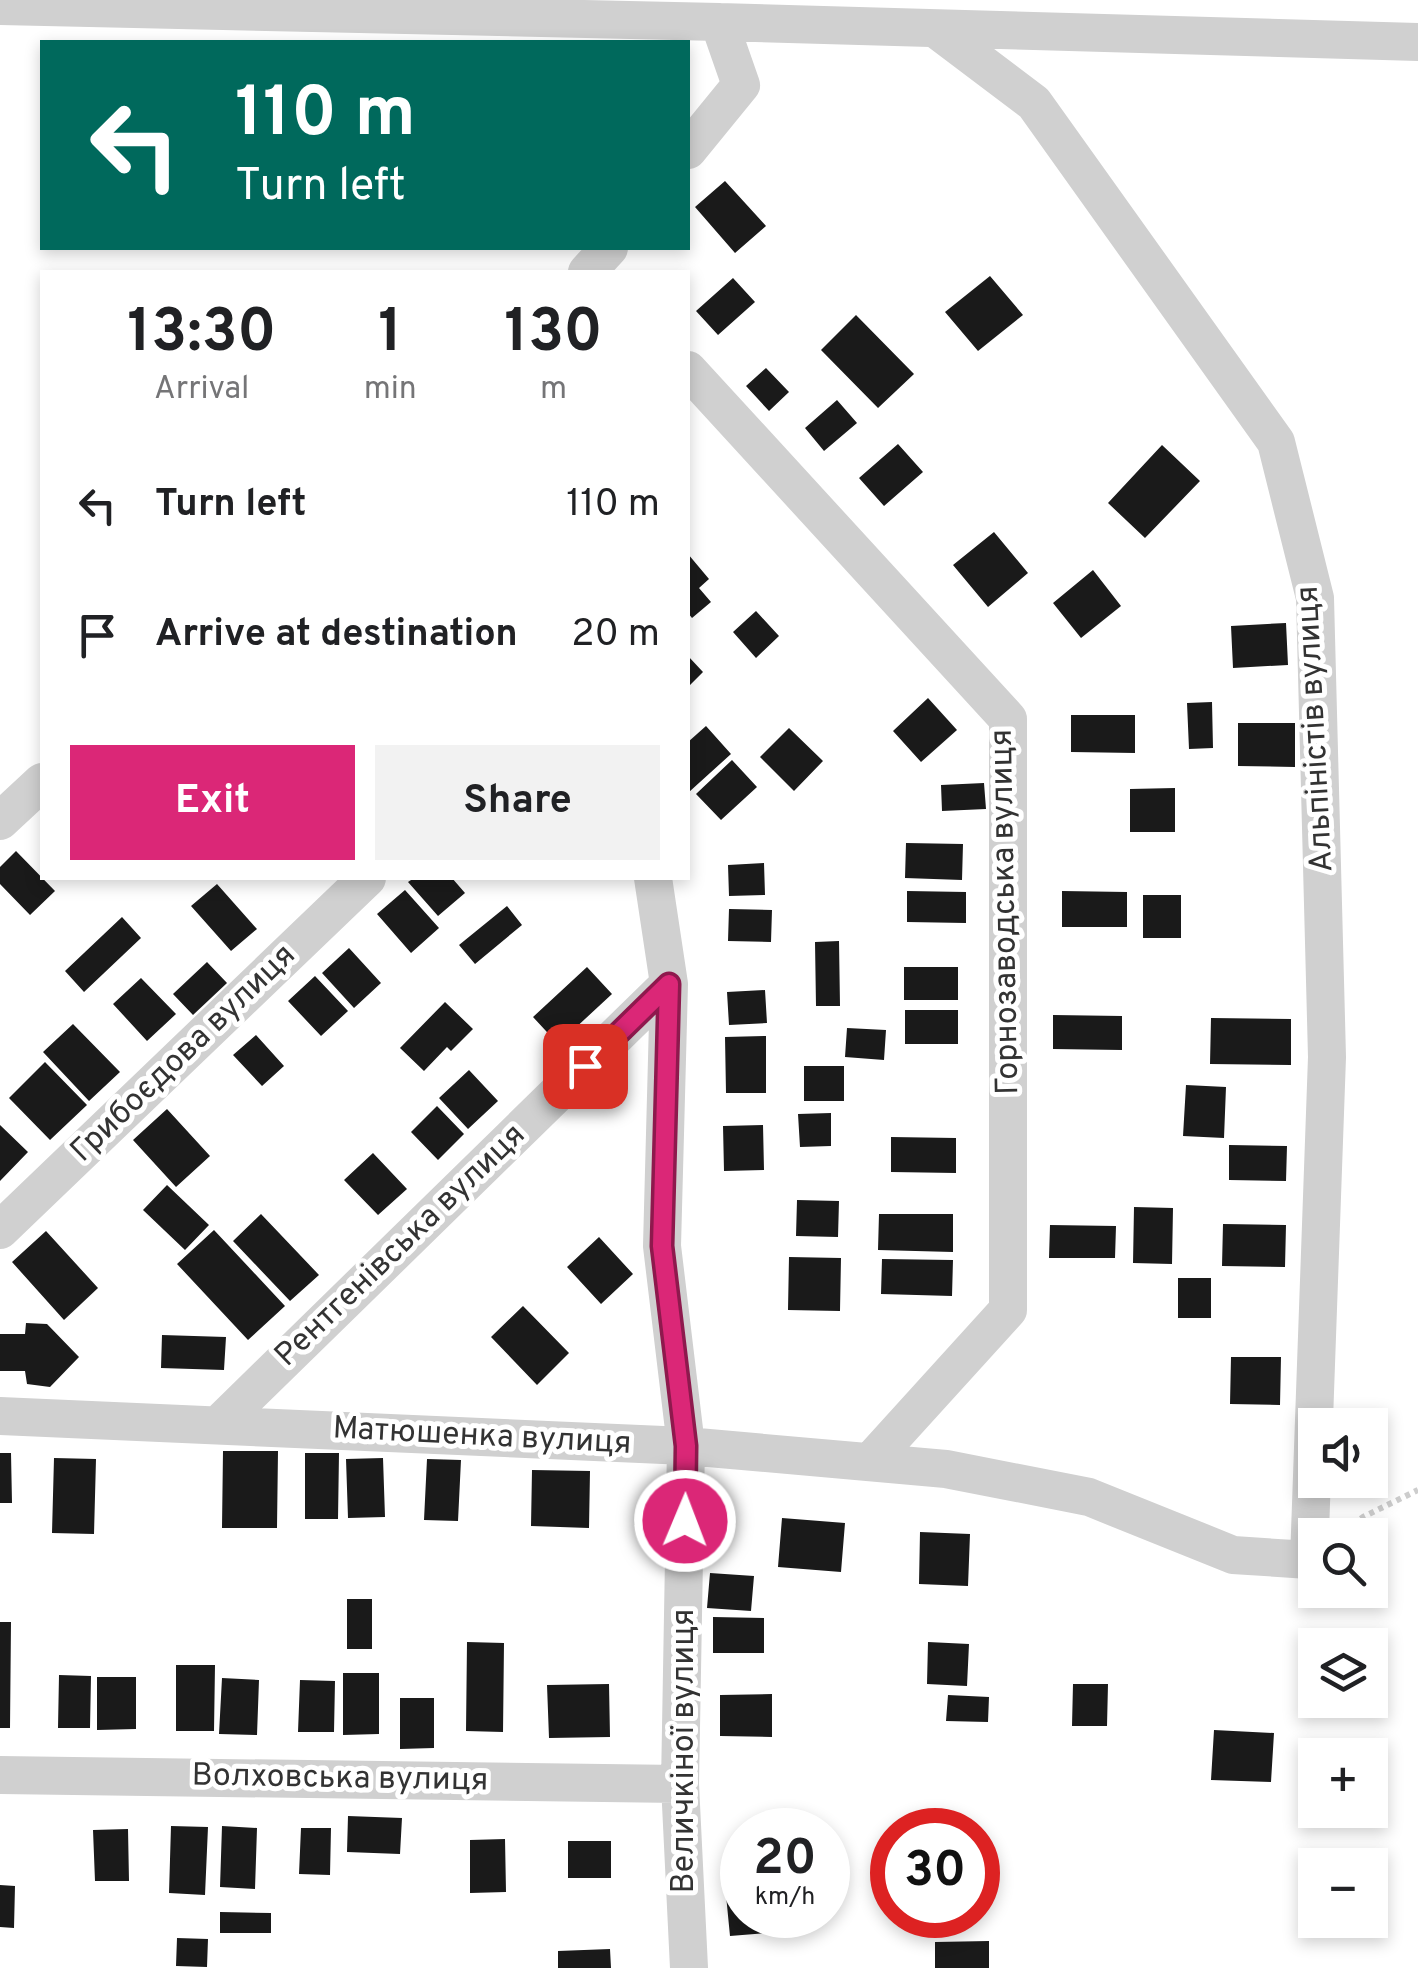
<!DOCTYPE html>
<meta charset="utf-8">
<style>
:root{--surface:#fff;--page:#f2f2f2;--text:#202124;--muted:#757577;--accent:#db2777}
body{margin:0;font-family:Overpass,sans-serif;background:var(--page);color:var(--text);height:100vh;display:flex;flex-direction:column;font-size:38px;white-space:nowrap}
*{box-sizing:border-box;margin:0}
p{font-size:32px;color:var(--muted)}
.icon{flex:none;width:55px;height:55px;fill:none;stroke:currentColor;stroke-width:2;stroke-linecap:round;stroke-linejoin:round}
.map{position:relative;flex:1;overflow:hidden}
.panel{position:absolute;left:40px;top:270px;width:650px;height:610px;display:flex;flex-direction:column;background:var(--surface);border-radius:0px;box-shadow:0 5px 15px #0003}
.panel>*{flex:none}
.guide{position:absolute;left:40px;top:40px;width:650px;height:210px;border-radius:0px;box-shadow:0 5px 15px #0003;background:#00695c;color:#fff;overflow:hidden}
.controls{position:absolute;left:1298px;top:1408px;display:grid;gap:20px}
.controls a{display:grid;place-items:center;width:90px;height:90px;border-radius:0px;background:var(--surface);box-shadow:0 5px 15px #0003;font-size:50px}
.speed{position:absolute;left:720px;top:1808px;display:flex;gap:20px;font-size:50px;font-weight:700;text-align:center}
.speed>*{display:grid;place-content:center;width:130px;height:130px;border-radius:50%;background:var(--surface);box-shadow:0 5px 15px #0003;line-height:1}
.speed small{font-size:25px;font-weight:400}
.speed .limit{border:15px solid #d22;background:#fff;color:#111}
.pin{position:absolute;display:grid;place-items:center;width:85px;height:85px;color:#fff;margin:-42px;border-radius:20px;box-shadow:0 5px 15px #0006}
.me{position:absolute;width:110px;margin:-55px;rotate:1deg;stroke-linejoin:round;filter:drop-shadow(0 0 8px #0008)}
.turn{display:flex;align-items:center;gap:35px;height:210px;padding:0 30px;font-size:45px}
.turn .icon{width:130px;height:130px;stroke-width:2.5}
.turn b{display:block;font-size:70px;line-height:85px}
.eta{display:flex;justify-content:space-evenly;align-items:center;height:170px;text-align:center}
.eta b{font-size:60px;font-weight:700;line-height:70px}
.action{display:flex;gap:20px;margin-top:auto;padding:20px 30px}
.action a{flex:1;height:115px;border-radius:0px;background:var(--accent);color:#fff;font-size:40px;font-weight:700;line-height:115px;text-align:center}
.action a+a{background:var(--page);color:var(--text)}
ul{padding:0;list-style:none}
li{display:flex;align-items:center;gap:30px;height:130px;padding:0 30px}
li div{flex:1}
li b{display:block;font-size:38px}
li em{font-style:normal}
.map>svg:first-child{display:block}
.building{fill:#1a1a1a}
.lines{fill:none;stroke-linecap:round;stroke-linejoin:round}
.path{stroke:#cdcdcd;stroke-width:6;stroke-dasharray:5 5;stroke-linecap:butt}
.minor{stroke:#d0d0d0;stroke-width:38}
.route-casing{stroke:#8e194d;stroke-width:25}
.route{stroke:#db2777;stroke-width:18}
.labels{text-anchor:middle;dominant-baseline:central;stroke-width:10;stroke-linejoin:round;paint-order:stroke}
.street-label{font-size:32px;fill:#333;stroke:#fff}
</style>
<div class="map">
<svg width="1418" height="1968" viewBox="0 0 1418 1968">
<rect width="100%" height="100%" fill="#fff"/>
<path class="building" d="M725,181L766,226L735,253L695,207Z
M990,276L1023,315L978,351L945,312Z
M733,278L755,302L718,335L696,311Z
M856,315L914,374L878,408L821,350Z
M766,368L789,392L769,411L746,386Z
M837,400L857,423L824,451L805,428Z
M898,444L923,472L884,506L859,478Z
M1162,445L1200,481L1145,538L1108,503Z
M994,532L1028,573L988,607L953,565Z
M688,554L709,579L699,588L711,602L692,618L688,613Z
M1093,570L1121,606L1081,638L1053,603Z
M756,611L779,636L756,658L733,632Z
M1286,623L1288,665L1233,668L1231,626Z
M688,656L703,672L688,687Z
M928,698L957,730L921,762L893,731Z
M1212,702L1213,748L1189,749L1187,703Z
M1071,715H1135V753L1071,752Z
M1238,723H1295V767L1238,766Z
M706,726L731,754L689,792L688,789V742Z
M789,728L823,761L794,791L760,757Z
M732,760L757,787L721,820L696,794Z
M984,783L986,809L942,811L941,785Z
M1175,788V832H1130V789Z
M906,843L963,844L962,880L905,878Z
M16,851L55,891L30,915L0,884V867Z
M764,863L765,895L729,896L728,865Z
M414,878H452L465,893L438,916L408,882Z
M217,884L257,929L231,951L191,906Z
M405,890L439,928L411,953L377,914Z
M907,891L966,892V923L907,922Z
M1062,891L1127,892V927H1062Z
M1143,895H1181V938H1143Z
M507,906L522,925L475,964L459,945Z
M729,909L772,910L771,942L728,941Z
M122,917L141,938L84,992L65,971Z
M839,941L840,1006H816L815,942Z
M349,948L381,983L354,1008L322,973Z
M207,962L227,983L193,1015L173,994Z
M587,967L612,994L558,1044L533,1017Z
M904,967H958V1000H904Z
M315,976L348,1011L321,1036L288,1001Z
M141,978L176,1014L147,1041L113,1004Z
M765,990L767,1023L729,1025L727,992Z
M445,1002L473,1029L451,1051L447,1047L424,1071L400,1048Z
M905,1010H958V1044H905Z
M1053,1015L1122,1016V1050L1053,1049Z
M1211,1018L1291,1019V1065L1210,1064Z
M73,1024L120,1072L89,1101L43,1052Z
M847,1028L886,1030L884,1060L845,1057Z
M256,1035L284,1066L262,1086L233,1055Z
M766,1036V1093H726L725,1037Z
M45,1062L87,1105L50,1140L9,1098Z
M804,1066H844V1101H804Z
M469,1070L498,1101L468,1129L439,1098Z
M1186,1085L1226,1087L1224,1138L1183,1136Z
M437,1106L464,1134L438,1160L411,1132Z
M167,1109L210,1156L176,1187L133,1140Z
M831,1113V1146L800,1147L798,1114Z
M0,1125L28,1152L0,1181Z
M763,1125L764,1170L724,1171L723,1126Z
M891,1137L956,1138V1173L891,1172Z
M1229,1145L1287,1146L1286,1181L1229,1180Z
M373,1153L407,1189L378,1215L344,1180Z
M167,1185L209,1225L185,1250L143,1210Z
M797,1200L839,1201L838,1237L796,1236Z
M1134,1207L1173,1208L1172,1264L1133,1263Z
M261,1214L319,1275L290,1301L233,1241Z
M879,1214H953V1252L878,1250Z
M1223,1224L1286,1225L1285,1267L1222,1266Z
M1050,1225L1116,1226L1115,1258H1049Z
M214,1230L285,1306L248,1340L177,1264Z
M46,1231L98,1288L64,1320L12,1262Z
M599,1237L633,1274L601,1304L567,1267Z
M789,1257L841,1258L840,1311L788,1310Z
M882,1259L953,1260L952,1296L881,1294Z
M1178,1278H1211V1318H1178Z
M523,1306L569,1353L537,1385L491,1337Z
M26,1323L47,1324L79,1357L50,1387L27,1384L25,1371H0V1334H25Z
M162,1335L226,1337L224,1370L161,1368Z
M1231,1357H1281L1280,1405L1230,1404Z
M223,1451H278L277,1528H222Z
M0,1453H11L12,1503H0Z
M305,1453H339L338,1519H305Z
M54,1458L96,1459L94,1534L52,1533Z
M383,1458L385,1517L348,1518L346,1459Z
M427,1459L461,1460L458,1521L424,1520Z
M532,1470L590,1471L589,1528L531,1526Z
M782,1518L845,1523L841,1572L778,1567Z
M920,1532L970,1534L968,1586L919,1584Z
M710,1573L754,1576L751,1611L707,1608Z
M347,1599H372V1649H347Z
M713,1617L764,1618V1653H713Z
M0,1622H11L10,1728H0Z
M467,1642L504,1643L503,1732L466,1731Z
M928,1642L969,1644L967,1686L927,1684Z
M176,1665H215L214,1731H176Z
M343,1673H379V1734L343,1735Z
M59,1675L91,1676L90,1728H58Z
M97,1677H136V1729L97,1730Z
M222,1678L259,1680L257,1735L219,1734Z
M300,1680L335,1681L334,1732H298Z
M609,1684L610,1737L549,1738L547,1685Z
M1073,1684H1108L1107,1726H1072Z
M772,1694V1737L720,1736V1695Z
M948,1695L989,1697L988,1722L946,1721Z
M400,1698H434V1748L400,1749Z
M1214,1730L1274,1733L1271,1782L1211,1780Z
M348,1816L402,1818L400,1854L347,1852Z
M171,1826L208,1827L205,1895L169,1893Z
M222,1826L257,1828L255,1889L220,1887Z
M301,1828H331L330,1875L299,1874Z
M128,1829L129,1881H95L93,1830Z
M505,1839L506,1892L470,1893V1840Z
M978,1840H985L984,1892H978Z
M568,1841H611V1878H568Z
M0,1885L15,1886L14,1928L0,1927Z
M742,1893V1915H790L792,1931L730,1936L726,1895Z
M220,1912L271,1913V1933H220Z
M177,1938L208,1939L207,1967L176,1966Z
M989,1941V1968H935V1942Z
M610,1949L611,1968H558V1951Z"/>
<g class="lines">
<path class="path" d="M1345,1531L1363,1517L1418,1490"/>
<path class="minor" d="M0,6L719,22L1418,42
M688,150L741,85L719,22
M587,272L609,248
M688,370L1008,719V1310L870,1462
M0,821L42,782
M653,878L669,984L662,1246L686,1446L680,1784L689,1968
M0,1230L367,878
M0,1416L686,1446L946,1469L1089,1497L1233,1555L1309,1560L1327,1057L1315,598L1276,442L1034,103L936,29
M218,1425L669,984
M0,1775L680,1784"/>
</g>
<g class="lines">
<g class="route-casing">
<path id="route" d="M585,1066L669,984L662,1246L686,1446L685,1521"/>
</g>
<use href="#route" class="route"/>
</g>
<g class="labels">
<g class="street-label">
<text transform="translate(1316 729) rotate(-93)">Альпіністів вулиця</text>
<text transform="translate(1006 912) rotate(-91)">Горнозаводська вулиця</text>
<text transform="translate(184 1054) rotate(-44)">Грибоєдова вулиця</text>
<text transform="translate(401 1246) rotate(-44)">Рентгенівська вулиця</text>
<text transform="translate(482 1437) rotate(3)">Матюшенка вулиця</text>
<text transform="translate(685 1751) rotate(-90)">Величкіної вулиця</text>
<text transform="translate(340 1779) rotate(1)">Волховська вулиця</text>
</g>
</g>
</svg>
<div class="controls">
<a><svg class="icon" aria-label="sound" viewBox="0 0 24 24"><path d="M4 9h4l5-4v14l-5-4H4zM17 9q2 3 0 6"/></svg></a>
<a><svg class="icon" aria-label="search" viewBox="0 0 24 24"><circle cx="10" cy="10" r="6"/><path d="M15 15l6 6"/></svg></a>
<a><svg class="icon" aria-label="layers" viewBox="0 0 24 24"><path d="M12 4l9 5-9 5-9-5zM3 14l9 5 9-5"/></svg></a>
<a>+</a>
<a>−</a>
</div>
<div class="speed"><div>20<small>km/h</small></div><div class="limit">30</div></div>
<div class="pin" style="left:585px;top:1066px;background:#d93025"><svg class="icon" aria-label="arrive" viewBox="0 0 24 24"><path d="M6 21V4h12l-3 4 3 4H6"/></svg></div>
<svg class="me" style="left:685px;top:1521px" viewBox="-20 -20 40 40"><circle r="17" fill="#db2777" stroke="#fff" stroke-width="3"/><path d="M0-11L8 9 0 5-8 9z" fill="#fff"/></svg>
<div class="guide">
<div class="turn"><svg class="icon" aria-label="left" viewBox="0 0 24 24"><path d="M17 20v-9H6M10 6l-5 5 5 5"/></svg><div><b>110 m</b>Turn left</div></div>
</div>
<section class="panel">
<div class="eta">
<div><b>13:30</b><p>Arrival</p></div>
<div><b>1</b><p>min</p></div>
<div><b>130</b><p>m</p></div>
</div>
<ul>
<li><svg class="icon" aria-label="left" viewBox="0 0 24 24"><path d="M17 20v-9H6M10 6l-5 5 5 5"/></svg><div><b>Turn left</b></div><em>110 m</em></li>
<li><svg class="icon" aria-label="arrive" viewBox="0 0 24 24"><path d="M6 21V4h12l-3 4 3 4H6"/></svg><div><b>Arrive at destination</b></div><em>20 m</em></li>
</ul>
<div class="action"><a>Exit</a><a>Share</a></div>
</section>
</div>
